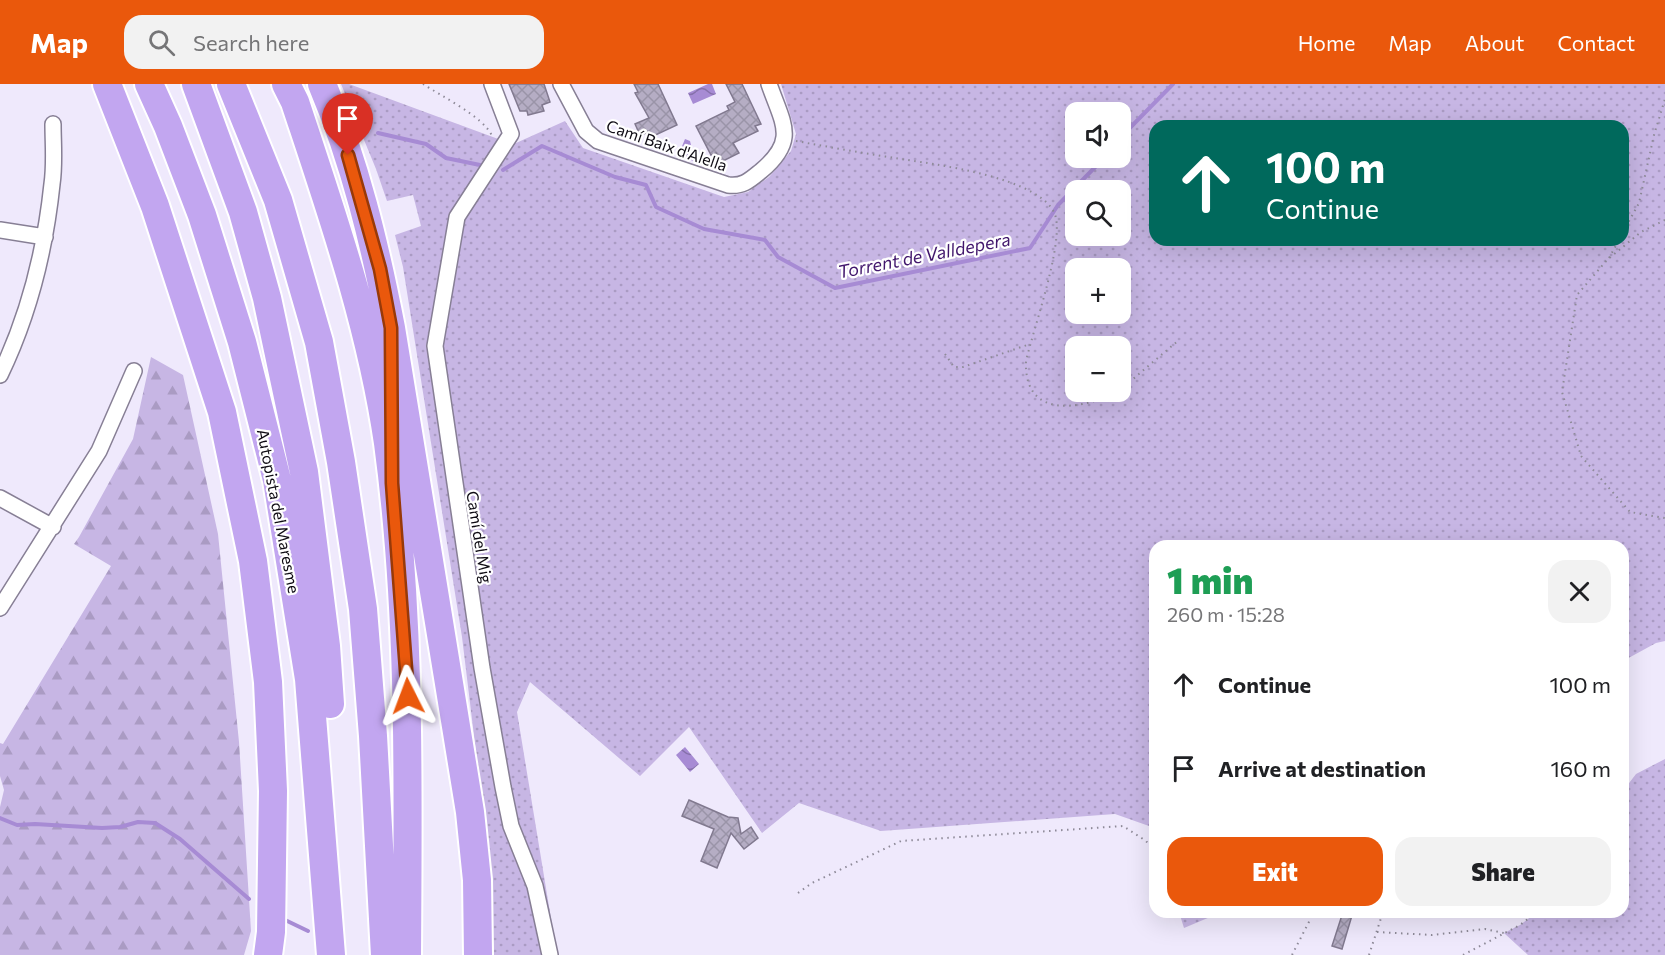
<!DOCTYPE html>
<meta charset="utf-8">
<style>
:root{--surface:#fff;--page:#f2f2f2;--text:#202124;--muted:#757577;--accent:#ea580c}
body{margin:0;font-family:Commissioner,sans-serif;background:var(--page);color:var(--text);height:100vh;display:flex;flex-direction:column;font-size:22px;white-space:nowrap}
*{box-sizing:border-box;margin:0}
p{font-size:20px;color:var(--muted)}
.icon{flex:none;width:33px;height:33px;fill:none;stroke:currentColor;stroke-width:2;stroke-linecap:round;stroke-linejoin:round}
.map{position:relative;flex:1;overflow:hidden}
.drawer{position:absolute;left:1149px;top:456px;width:480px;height:378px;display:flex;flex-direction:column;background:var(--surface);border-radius:18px;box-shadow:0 6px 24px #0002}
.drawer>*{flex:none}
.guide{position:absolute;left:1149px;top:36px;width:480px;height:126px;border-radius:18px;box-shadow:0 6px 24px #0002;background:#00695c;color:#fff;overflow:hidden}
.tools{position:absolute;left:1065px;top:18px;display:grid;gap:12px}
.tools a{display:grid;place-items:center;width:66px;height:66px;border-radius:12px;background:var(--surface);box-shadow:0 6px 24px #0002;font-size:30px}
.pin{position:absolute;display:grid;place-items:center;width:51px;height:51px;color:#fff;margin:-62px -26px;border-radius:50% 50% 50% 0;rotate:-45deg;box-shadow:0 0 6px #0007}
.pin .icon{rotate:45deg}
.me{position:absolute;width:66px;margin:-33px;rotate:357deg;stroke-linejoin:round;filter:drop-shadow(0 0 4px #0008)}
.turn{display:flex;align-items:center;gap:21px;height:126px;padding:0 18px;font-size:27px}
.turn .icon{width:78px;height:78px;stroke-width:2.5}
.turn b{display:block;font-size:42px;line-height:51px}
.round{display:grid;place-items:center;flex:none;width:63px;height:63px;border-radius:18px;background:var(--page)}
.summary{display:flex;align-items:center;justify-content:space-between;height:102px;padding:0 18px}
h1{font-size:36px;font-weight:800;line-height:45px;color:#1e9e55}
.button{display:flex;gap:12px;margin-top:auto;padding:12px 18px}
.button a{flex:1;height:69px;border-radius:18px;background:var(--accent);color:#fff;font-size:24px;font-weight:800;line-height:69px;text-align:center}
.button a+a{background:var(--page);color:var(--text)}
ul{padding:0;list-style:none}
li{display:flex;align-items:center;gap:18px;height:84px;padding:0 18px}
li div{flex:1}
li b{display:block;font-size:22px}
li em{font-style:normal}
header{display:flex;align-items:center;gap:36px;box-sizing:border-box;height:84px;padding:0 30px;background:var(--accent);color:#fff}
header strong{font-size:28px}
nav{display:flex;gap:33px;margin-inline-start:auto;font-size:21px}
.search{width:420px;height:54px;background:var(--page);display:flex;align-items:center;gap:15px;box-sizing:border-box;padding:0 21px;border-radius:18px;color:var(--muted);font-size:22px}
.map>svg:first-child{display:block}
.grass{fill:url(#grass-dots);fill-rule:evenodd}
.forest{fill:url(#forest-firs)}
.water{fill:url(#water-waves)}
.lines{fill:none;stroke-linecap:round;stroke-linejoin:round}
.stream{stroke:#a78bd4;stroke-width:4}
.building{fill:url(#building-cross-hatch);stroke:#81798f;stroke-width:1.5}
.street-casing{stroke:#877f95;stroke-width:18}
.highway-casing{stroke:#fff;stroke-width:32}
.path{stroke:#8e8a98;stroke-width:2;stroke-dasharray:1.5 4.5;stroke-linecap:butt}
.street{stroke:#fff;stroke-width:15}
.highway{stroke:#c2a6f0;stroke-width:28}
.route-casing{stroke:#983908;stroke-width:15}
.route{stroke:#ea580c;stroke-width:10}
.labels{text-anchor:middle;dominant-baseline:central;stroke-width:4.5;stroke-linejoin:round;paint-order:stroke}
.street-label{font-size:16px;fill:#0f0c14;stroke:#fff}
.water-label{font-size:18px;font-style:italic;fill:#41166c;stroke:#fff}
</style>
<header>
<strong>Map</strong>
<div class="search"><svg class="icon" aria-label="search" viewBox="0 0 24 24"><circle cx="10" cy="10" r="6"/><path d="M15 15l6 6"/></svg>Search here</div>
<nav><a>Home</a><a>Map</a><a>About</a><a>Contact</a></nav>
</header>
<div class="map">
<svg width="1665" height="871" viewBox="0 0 1665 871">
<defs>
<pattern id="grass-dots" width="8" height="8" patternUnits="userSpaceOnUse" patternTransform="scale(1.5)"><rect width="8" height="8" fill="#c7b6e4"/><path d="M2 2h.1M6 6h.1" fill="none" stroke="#aa9bc3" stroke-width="1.8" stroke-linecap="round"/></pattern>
<pattern id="forest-firs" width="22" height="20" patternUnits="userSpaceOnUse" patternTransform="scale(1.5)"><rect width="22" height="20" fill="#c7b6e4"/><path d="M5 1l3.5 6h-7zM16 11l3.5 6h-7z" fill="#aa9bc3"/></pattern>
<pattern id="water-waves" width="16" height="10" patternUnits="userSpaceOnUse" patternTransform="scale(1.5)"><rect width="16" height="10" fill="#a78bd4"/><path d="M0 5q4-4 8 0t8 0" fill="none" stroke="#8670ab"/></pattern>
<pattern id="building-cross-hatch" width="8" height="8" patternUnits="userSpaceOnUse" patternTransform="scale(1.5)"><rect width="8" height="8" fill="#b5adc4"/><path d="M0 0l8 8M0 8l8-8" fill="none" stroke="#9a94a8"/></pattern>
</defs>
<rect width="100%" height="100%" fill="#efe9fc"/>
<path class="grass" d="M341,0H349L501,56L516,59L565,37L583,64L724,113L748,108L769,93L791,67L796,50L781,0H1665V557L1656,559L1623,577V462H1155V758L1149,742L1115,730L881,747L799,719L762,749L689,643L640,692L530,598L517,628L557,871H494L488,767L462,553L403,183L395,151L421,142L413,111L387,117L376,85ZM1076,28H1120V74H1076ZM1155,42H1623V156H1155ZM1076,106H1120V152H1076ZM1076,184H1120V230H1076ZM1076,262H1120V308H1076Z
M1665,675V871H1528L1504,849L1520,841L1537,828H1623V707L1636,690Z
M1179,828H1222L1184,844Z"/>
<path class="forest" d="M151,273L183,291L218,450L239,658L251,847L244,871H0V723L4,706L0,692V659L3,660L111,482L74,460L79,453L133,355Z"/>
<path class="water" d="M708,0H712L716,10L693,20L688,9Z
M685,55L690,57L692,65L699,74L697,78L678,72Z
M685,663L699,680L690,688L676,671Z"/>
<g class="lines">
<path class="stream" d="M378,49L426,60L446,74L480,81
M1120,54L1173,0
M503,86L542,62L615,93L646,101L656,123L704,145L765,156L778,173L835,204L1030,164L1058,121L1104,74
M0,734L17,741L35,740L102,744L120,743L138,738L155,739L180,755L249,815
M281,834L308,847"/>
</g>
<path class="building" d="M509,0H544L550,18L542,21L544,27L528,31L527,27H520Z
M634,0H658L677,41L649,54L646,49L640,51L635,40L649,34L635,9L638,8Z
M726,0H742L761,40L755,42L758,47L733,59L739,69L721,78L716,69L711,71L696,42L729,26L727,22L735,18Z
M689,716L728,733L738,734L741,750L751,743L758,754L744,765L731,749L717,784L701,777L714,745L682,732Z
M1343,828H1353L1342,865L1332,862Z"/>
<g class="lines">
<g class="street-casing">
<path id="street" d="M492,0L511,50L457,133L435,262L482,584L503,703L511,742L535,802L550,871
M561,0L586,47L598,57L728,101C743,103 750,96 761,87C798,56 783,40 769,0
M0,146L45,153
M0,291C29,231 45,167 52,100C55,80 53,59 53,40
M0,414L53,443
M0,524L99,367L134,287"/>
</g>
<g class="highway-casing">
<path id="highway" d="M107,0L155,122L222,328L253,477L268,598L273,707L271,848L268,871
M149,0L168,42L202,131L242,258L277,396L309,595L331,871
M196,0L243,128L267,214L304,388L326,562L330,620
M231,0L278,116L319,258L341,378L363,525L373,652L385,871
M286,0L295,18C332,130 371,242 388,359C411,529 408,700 407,871
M322,0C355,78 375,161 391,244L470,728L477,796L478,871"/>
</g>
<path class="path" d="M423,0C441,12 484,33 492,52
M796,57C829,63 862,69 895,74C931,80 1047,93 1056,134C1062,165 1034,243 1026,277C1024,324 1060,328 1098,316C1105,314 1113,312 1119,308
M1665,136L1641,148L1607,176L1577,211L1562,308L1581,372L1630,428L1665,434
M1623,148L1639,119L1654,51L1665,15
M1609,174L1619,156
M945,270L954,283H963L1030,260
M1120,306L1179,256
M798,809L812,799L901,757L1123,742L1146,757L1155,768
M1377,848L1432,851L1485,845L1504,849
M1292,871L1314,828
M1369,871L1383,828
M1463,871L1520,841L1537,828"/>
<use href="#street" class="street"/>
<use href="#highway" class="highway"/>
</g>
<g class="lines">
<g class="route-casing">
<path id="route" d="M348,71L380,185L391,244L392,399L408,612"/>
</g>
<use href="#route" class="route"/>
</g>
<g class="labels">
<g class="street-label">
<text transform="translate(667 61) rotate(19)">Camí Baix d'Alella</text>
<text transform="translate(279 427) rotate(79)">Autopista del Maresme</text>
<text transform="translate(480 453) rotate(81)">Camí del Mig</text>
</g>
<g class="water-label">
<text transform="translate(924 171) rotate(-11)">Torrent de Valldepera</text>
</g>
</g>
</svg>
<div class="tools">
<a><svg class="icon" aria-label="sound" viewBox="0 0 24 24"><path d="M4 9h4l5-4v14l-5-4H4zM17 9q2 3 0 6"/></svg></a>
<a><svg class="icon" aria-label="search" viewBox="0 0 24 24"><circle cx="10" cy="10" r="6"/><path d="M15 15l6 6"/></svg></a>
<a>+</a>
<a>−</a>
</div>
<div class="pin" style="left:348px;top:71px;background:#d93025"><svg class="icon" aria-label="arrive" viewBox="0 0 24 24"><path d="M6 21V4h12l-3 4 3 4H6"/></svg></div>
<svg class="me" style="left:408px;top:612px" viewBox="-20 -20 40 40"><path d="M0-17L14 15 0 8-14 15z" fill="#ea580c" stroke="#fff" stroke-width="4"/></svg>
<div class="guide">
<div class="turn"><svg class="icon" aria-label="ahead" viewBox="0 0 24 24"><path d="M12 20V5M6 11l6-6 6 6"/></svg><div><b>100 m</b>Continue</div></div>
</div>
<section class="drawer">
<div class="summary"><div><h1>1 min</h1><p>260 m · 15:28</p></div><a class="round"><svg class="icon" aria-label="close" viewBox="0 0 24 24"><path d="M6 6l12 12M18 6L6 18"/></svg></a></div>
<ul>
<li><svg class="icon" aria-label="ahead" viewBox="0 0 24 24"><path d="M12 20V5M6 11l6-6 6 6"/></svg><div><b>Continue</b></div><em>100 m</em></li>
<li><svg class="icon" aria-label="arrive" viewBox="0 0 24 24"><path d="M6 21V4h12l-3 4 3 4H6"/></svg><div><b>Arrive at destination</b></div><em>160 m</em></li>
</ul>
<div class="button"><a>Exit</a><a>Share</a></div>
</section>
</div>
